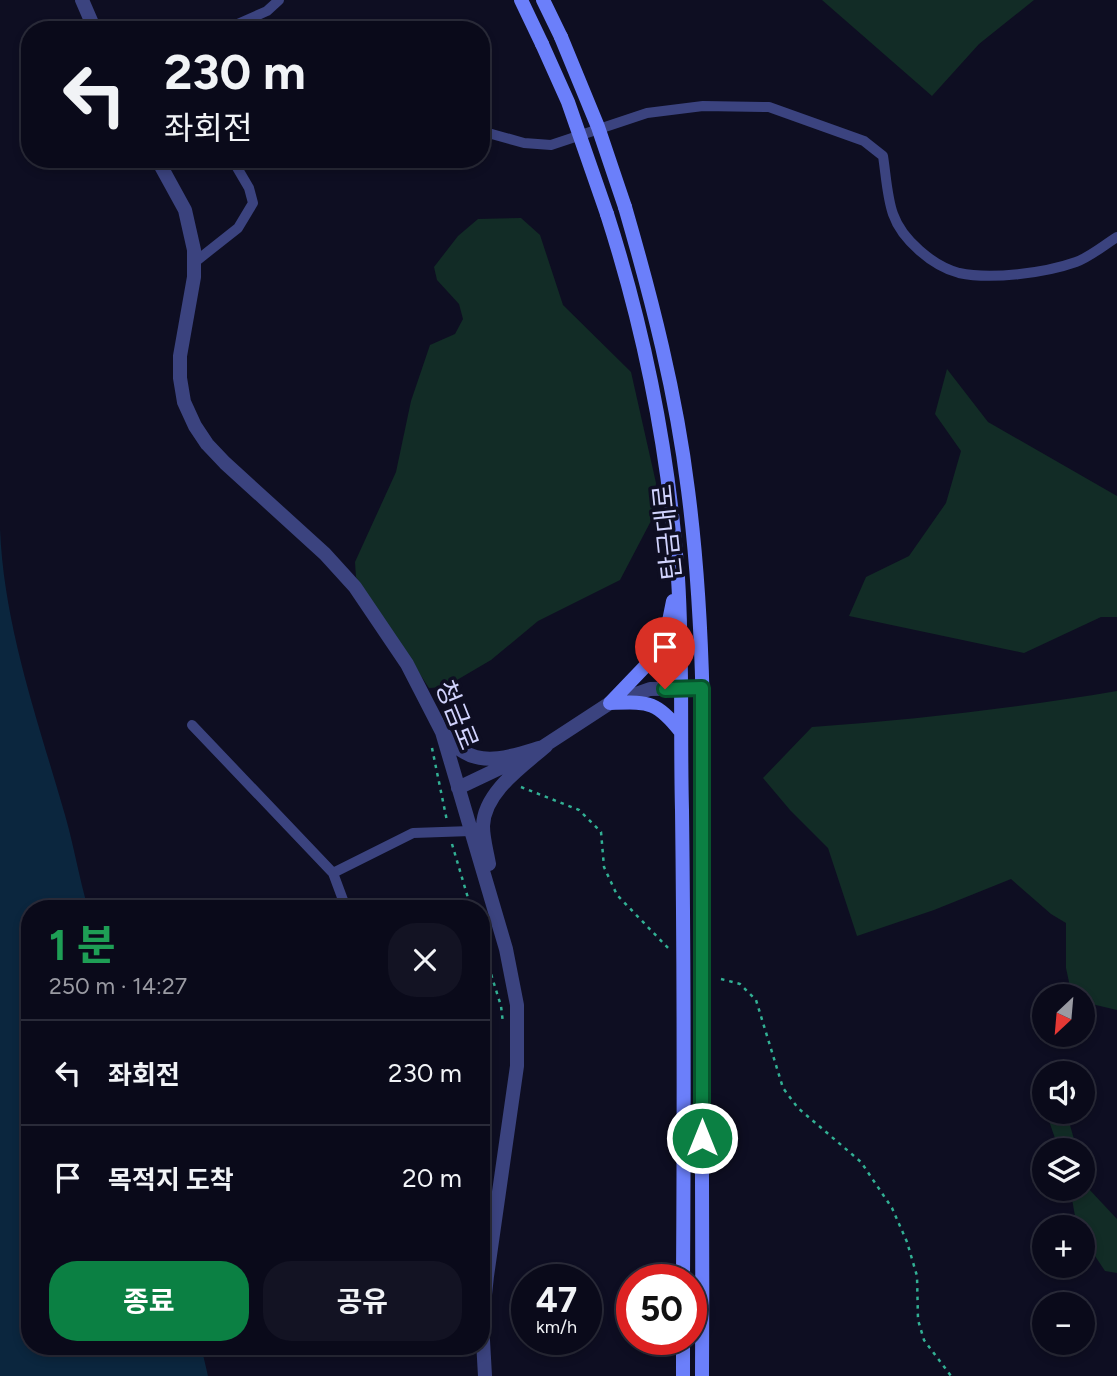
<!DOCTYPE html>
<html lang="ko">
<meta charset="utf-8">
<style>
:root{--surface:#0a0a1a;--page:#131323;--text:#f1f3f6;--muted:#999aa2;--line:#2a2b39;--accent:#0b8043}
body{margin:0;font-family:Figtree,"Noto Sans KR",sans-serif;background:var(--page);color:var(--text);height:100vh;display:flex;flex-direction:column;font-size:26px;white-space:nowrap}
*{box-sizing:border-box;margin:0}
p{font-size:23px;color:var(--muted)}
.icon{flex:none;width:38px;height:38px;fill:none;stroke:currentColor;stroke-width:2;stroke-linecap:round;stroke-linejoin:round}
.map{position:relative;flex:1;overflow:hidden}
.sheet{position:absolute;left:21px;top:900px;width:469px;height:455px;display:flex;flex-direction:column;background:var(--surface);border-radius:28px;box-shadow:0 4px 10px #0003,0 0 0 2px var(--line)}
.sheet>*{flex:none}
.banner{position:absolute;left:21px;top:21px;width:469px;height:147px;border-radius:28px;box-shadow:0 4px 10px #0003,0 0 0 2px var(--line);background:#0a0a1a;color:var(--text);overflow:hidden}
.needle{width:46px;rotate:206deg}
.buttons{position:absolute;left:1032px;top:984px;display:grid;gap:14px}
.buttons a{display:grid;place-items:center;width:63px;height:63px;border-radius:50%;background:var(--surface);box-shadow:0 4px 10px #0003,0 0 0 2px var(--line);font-size:35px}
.speed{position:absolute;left:511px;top:1264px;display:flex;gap:14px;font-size:35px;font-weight:700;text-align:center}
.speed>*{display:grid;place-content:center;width:91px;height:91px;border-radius:50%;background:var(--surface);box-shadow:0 4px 10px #0003,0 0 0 2px var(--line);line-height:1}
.speed small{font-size:18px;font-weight:400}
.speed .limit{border:10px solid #d22;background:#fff;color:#111}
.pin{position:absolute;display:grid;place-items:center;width:60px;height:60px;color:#fff;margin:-72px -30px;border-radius:50% 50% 50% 0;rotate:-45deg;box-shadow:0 0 7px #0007}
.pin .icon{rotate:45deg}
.me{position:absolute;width:77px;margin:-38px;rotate:0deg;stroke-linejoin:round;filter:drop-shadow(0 0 5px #0008)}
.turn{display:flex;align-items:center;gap:24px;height:147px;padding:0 28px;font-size:32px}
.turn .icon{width:91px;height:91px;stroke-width:2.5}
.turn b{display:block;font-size:49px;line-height:60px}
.round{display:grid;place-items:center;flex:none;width:74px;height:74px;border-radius:28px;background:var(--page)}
.head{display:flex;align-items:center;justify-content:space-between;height:119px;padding:0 28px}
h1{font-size:42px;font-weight:700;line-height:52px;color:#1e9e55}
.button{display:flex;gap:14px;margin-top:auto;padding:14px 28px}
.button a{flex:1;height:80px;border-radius:28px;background:var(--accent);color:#fff;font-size:28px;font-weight:700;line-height:80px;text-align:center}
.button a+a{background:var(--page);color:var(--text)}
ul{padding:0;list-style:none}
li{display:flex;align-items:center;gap:21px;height:105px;padding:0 28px;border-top:2px solid var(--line)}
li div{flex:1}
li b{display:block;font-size:26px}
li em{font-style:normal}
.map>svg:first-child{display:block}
.green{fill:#122c26}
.water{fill:#0b263e}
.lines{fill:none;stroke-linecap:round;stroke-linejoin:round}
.path{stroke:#32b094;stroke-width:2.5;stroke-dasharray:3.5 5;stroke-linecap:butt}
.minor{stroke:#3b437f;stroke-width:10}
.tertiary{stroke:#3b437f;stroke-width:14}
.secondary{stroke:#6b7ffa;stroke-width:14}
.secondary-bridge{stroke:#6b7ffa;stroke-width:14}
.route-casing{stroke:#07532c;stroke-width:18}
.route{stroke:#0b8043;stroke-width:12}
.labels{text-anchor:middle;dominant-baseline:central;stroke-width:7;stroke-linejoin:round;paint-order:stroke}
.street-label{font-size:26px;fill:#d1d3fd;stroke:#0e0e22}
</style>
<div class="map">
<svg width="1117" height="1376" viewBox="0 0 1117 1376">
<rect width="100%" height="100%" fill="#0e0e22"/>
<path class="green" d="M822,0H1034L979,44L932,96Z
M521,218L540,235L563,305L631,372L656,483L653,517L620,580L538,621L491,660L445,687L429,688L356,577L355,562L396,472L411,401L430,345L455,334L463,319L459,304L437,280L434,267L458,236L478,219Z
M947,369L988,422L1117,496V617H1101L1024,653L849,616L866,577L909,556L946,503L961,451L935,414Z
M1117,691V1010L1083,1002V996H1072L1066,968V923L1051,914L1011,879L934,910L857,936L828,848L790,810L763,778L812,727C914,720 1016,708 1117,691Z
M1056,1111H1066L1077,1150H1059L1047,1115Z
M1083,1174L1087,1187L1117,1219V1273L1105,1271L1083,1238V1227H1077L1070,1188H1083Z"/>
<path class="water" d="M0,529C4,627 38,721 65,815C74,846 79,878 88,908H30V1346H201L208,1376H0Z"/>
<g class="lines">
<path class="path" d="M432,748L447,821
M521,787L579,810L601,832L604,867L617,895L671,951
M452,844L471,908
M481,942L501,1006L503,1023
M721,979L740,984L756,1000L783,1088L798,1108L861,1162L892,1208L907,1242L917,1276L918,1320L924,1340L951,1376"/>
<path class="minor" d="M224,30L267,11L279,0
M481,131L524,143L551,145L647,113L703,106L769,107L864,141L883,156C886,175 887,197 893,214C902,240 933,266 959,273C991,280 1045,273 1076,262C1090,257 1104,245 1117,237
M195,262L238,228L253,203L249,188L232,159
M192,725L333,873
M346,908L333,873L413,833L471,831"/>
<path class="tertiary" d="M82,0L95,30
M157,159L185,210L194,250V277L180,356V378L184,402L195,426L207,444L225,463L325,554L355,587L407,664L442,732L506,949L517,1005V1066L487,1276L482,1323L485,1376
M443,733C449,739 456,748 464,752C488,767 521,753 546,746C523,766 484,792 483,826C483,839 487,852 489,864
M538,750L610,703L650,689L702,688
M458,788L517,760"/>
<path class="secondary" d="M521,0L542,44
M543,0L561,37
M625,207C652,300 676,393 688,490C709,652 703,817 702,980C701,1112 703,1244 702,1376
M607,214C645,332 669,454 678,578C683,655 680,733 682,810C684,967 684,1123 683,1279
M673,601L668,626L656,655L610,703C648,702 656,700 681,732
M683,1376V1339"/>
<path class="secondary-bridge" d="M561,37L598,127L625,207
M542,44L568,102L607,214"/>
</g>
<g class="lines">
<g class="route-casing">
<path id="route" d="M665,689L702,688V1138"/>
</g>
<use href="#route" class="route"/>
</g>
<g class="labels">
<g class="street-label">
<text transform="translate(667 532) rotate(-96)">탄금대로</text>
<text transform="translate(457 715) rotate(68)">청금로</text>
</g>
</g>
</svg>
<div class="buttons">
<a><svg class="needle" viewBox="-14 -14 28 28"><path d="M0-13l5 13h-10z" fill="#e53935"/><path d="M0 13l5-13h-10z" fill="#999aa2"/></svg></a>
<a><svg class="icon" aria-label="sound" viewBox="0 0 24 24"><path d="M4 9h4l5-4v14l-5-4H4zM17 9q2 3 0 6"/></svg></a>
<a><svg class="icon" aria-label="layers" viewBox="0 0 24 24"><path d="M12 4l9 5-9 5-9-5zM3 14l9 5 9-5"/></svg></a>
<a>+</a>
<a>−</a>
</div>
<div class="speed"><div>47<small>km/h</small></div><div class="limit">50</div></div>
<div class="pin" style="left:665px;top:689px;background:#d93025"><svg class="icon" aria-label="arrive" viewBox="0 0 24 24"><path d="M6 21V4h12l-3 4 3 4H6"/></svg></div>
<svg class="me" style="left:702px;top:1138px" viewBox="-20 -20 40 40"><circle r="17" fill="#0b8043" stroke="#fff" stroke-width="3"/><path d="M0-11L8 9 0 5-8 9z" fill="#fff"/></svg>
<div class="banner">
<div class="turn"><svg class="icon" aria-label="left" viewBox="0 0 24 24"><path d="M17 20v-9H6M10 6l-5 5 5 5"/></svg><div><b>230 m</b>좌회전</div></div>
</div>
<section class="sheet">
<div class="head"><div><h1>1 분</h1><p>250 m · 14:27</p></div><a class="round"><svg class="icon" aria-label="close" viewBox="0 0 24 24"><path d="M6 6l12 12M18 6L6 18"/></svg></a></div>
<ul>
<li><svg class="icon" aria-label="left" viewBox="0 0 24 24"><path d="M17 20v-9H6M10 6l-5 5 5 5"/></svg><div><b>좌회전</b></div><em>230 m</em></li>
<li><svg class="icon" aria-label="arrive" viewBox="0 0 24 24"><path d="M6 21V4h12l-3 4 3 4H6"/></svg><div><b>목적지 도착</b></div><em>20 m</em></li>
</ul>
<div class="button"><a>종료</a><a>공유</a></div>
</section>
</div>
